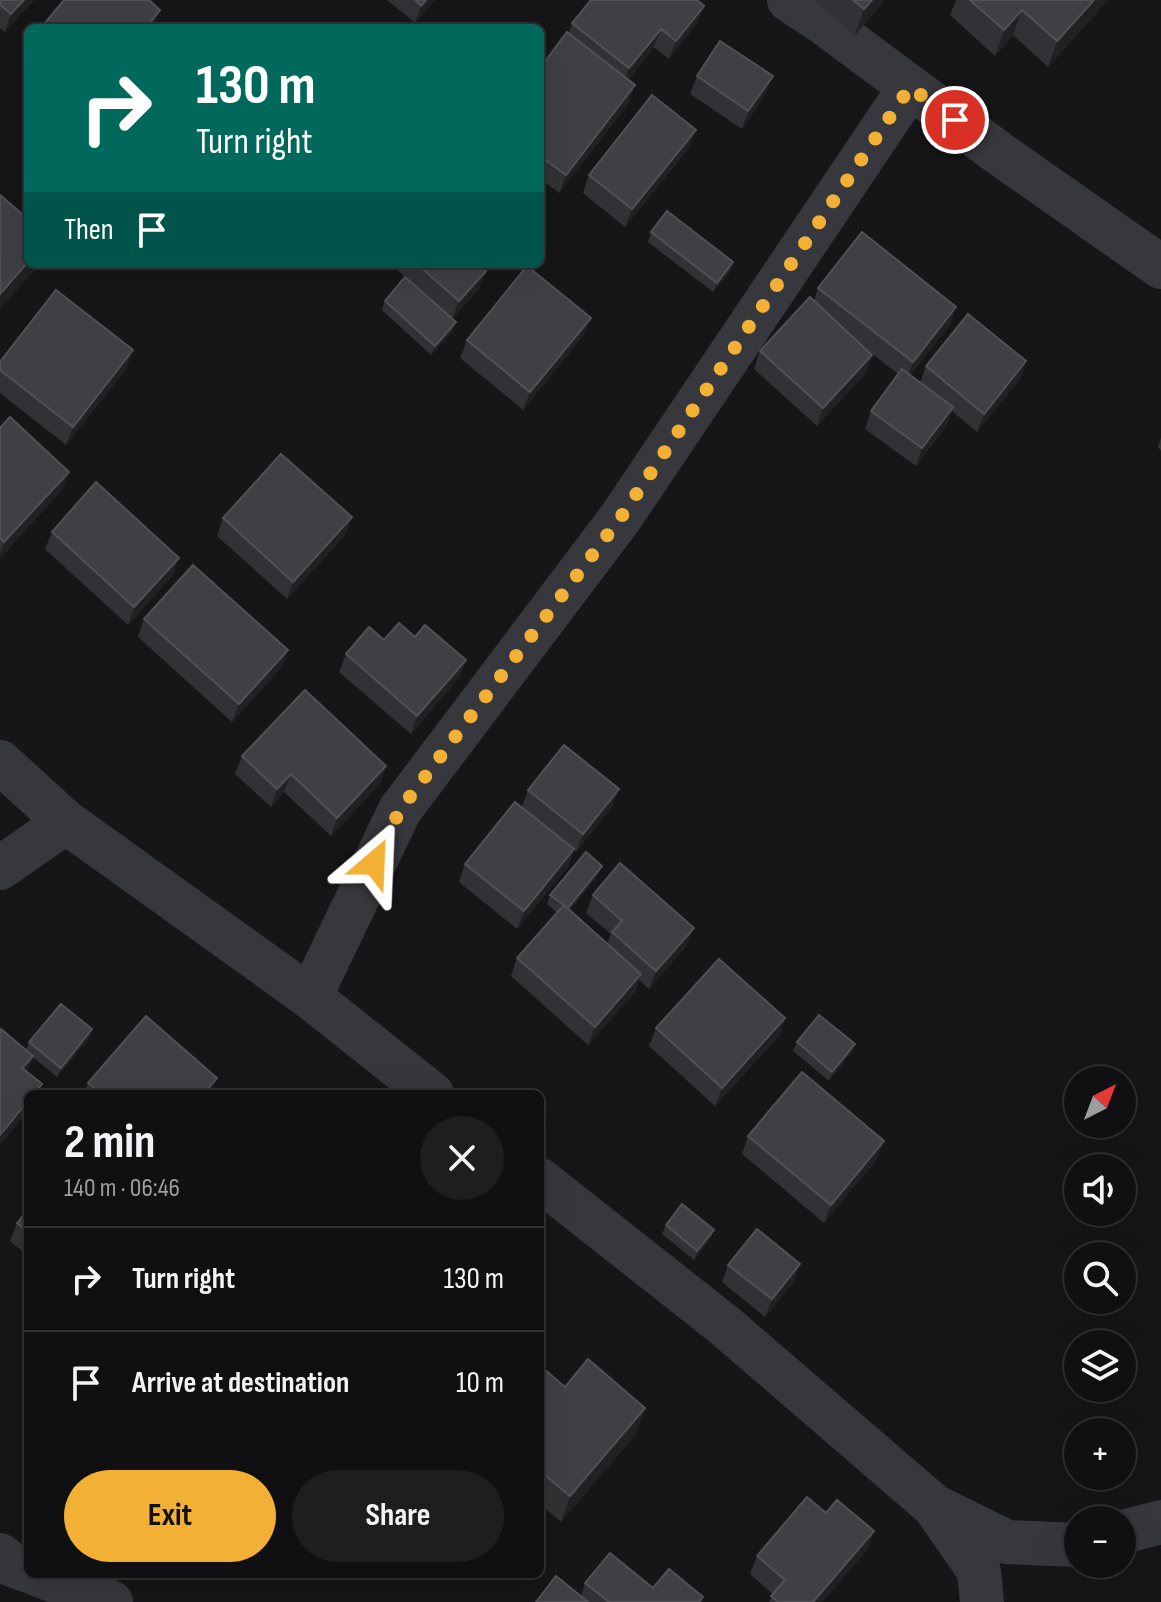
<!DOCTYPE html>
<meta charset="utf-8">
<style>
:root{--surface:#101012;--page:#1e1e20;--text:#f1f3f6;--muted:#9c9d9f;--line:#303032;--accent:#f2b134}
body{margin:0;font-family:"Sofia Sans Condensed",sans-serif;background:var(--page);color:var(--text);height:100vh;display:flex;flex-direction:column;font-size:30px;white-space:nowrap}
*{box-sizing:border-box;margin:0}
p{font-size:26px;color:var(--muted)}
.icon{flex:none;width:44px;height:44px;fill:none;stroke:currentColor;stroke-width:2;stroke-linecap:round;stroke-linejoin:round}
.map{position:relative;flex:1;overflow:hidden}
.panel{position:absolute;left:24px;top:1090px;width:520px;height:488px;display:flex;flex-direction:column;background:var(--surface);border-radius:12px;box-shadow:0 8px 32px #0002,0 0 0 2px var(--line)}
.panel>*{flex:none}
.top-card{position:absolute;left:24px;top:24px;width:520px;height:244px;border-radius:12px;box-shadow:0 8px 32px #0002,0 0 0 2px var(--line);background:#00695c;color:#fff;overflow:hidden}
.needle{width:52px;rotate:42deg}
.tools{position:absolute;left:1064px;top:1066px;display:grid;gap:16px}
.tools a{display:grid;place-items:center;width:72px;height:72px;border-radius:50%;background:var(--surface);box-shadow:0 8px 32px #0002,0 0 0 2px var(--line);font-size:40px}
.pin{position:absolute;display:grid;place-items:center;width:68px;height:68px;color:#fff;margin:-34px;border:4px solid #fff;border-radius:50%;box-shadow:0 2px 8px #0007}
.me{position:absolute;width:88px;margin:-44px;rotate:26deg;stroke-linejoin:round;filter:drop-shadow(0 0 6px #0008)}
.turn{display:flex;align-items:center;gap:28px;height:168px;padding:0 40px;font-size:36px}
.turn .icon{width:104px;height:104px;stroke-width:2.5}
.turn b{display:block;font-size:56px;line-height:68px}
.then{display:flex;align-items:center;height:76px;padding:0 40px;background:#0003;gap:16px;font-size:30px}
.round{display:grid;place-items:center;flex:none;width:84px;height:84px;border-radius:42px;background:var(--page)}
.overview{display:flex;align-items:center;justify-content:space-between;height:136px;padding:0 40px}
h1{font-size:48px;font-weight:700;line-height:60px}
.primary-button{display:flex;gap:16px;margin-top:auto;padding:16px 40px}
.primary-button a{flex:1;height:92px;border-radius:48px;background:var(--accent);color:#111;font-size:32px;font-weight:700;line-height:92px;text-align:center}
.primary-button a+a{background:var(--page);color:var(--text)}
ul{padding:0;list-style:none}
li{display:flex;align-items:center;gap:24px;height:104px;padding:0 40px;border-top:2px solid var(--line)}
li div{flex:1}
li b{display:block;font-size:30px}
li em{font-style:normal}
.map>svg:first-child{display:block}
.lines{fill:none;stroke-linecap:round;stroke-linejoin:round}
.minor{stroke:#37383d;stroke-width:44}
.wall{fill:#323236}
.shaded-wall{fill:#212124}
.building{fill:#3f3f44;stroke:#4f5156;stroke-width:2}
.route{stroke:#f2b134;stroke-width:14;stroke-dasharray:0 25.2}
</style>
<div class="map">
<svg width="1161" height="1602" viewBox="0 0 1161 1602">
<rect width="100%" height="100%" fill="#161618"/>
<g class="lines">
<path class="minor" d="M789,0L824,23L1000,154L1161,267
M0,762L66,822L310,997L432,1094
M0,868L66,822
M310,997L400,810L621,517L910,87
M540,1180L724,1325L934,1506L979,1571L982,1602
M936,1507L1007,1542L1078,1545
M1122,1532L1161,1522
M0,1555L12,1565L28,1571
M36,1574L111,1602"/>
</g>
<path class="wall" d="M0,0H34L5,32L0,28Z
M387,0H435L415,23Z
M814,0H885L855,35Z
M956,0H1108L1048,67L1013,35L995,56L950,15Z
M704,6L697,23L669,59L654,47L628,80L629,103L559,193L540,179V68L569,33L572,23Z
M697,76L766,94L742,129L690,94Z
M689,148L625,227L583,193L589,175Z
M651,232L733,262L730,272L713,292L648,242Z
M395,264H478L486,271L479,289L452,319L453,331L431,355L382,310L385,301L417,288L394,267Z
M818,288L950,325L910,375L920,383L926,366L1026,361L1020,379L977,432L952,411L947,425L916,466L865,429L871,411L898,374L860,344L872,355L866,373L817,426L754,369L760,351L814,300Z
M584,335L523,410L460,358L467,340Z
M0,362L127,368L66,445L0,393Z
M0,428L62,490L0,558Z
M1161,438V451L1158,447Z
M352,517L345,535L287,599L217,536L223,518Z
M52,532L173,575L128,625L45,549Z
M144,619L288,650L281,668L232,722L138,637Z
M415,637L466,660L459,678L411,734L339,672L346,654L384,640Z
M242,756L386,766L380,784L331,836L284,792L271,807L235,774Z
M619,789L612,807L576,852L574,850L568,867L517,929L459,882L465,864L522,807L528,790Z
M602,866L598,875L570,910L607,944L611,934L586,913L593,895L687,945L649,989L639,980L635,992L588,1045L511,976L517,958L557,913L547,904L550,895Z
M785,1018L779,1036L715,1106L649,1046L656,1028Z
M92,1029L89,1038L57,1077L33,1057L27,1072L28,1111L0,1145V1030L26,1050L29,1042Z
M797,1042L851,1053L829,1081L793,1051Z
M217,1078L211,1094H84L88,1083Z
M748,1136L884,1141L877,1159L824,1223L742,1154Z
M28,1210V1256L10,1241L17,1223Z
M666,1225L714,1230L710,1239L694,1260L662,1234Z
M728,1265L794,1282L765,1317L722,1282Z
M540,1374L565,1387L645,1408L636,1434L561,1522L540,1504Z
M868,1549L822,1602H769L773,1594L750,1574L757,1556Z
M585,1583L653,1588L703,1597L701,1602H536L581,1596Z"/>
<path class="shaded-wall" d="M24,0H34L5,32L11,14Z
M426,0H435L415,23L421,6Z
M872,0H885L855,35L864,9Z
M1094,0H1108L1048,67L1057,41Z
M704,6L697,23L669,59L676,41Z
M160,10L153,28H146Z
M1022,10L1013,35L995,56L1004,30Z
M661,29L654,47L623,86L629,68Z
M773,76L766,94L742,129L748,111Z
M635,85L629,103L559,193L566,175Z
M696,130L689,148L625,227L632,209Z
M28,262V264H40L0,309V294Z
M733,262L730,272L713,292L717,283Z
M486,271L479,289L452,319L459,301Z
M956,307L950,325L906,380L913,362Z
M591,318L584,335L523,410L530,392Z
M456,322L453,331L431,355L435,346Z
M133,350L127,368L66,445L73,427Z
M872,355L866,373L817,426L823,408Z
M1026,361L1020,379L977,432L984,414Z
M953,407L947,425L916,466L922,448Z
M69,472L62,490L0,558V554L4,542Z
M352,517L345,535L287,599L293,582Z
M179,558L173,575L128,625L134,607Z
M288,650L281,668L232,722L239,704Z
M466,660L459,678L411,734L417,716Z
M386,766L380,784L331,836L337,818Z
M291,774L284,792L271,807L277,789Z
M619,789L612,807L576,852L583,834Z
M574,849L568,867L517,929L524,911Z
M602,866L598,875L564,918L567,909Z
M694,928L687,945L649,989L656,971Z
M641,974L635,992L588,1045L595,1027Z
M785,1018L779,1036L715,1106L722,1088Z
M92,1029L89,1038L57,1077L61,1068Z
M855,1044L851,1053L829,1081L832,1072Z
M33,1056L27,1073L22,1068Z
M217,1078L211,1094H203Z
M28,1101V1111L0,1145V1135Z
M884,1141L877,1159L824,1223L831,1205Z
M714,1230L710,1239L694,1260L697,1251Z
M800,1264L794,1282L765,1317L772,1299Z
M645,1408L636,1434L561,1522L570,1496Z
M874,1531L868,1549L822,1602H813Z"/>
<path class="building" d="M0,0H24L11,14L0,5Z
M64,0H149L160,10L146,28H49L44,24Z
M415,0H426L421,6Z
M591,0H697L704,6L676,41L661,29L629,68L572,23Z
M853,0H872L864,9Z
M970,0H1094L1057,41L1022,10L1004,30Z
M567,32L635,85L566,175L540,156V68Z
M720,41L773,76L748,111L697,76Z
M652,95L696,130L632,209L589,175Z
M0,195L28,219V262L0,294Z
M667,211L733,262L717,283L651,232Z
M862,232L956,307L913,362L818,288Z
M417,264H478L486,271L459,301Z
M527,266L591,318L530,392L467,340Z
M405,277L456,322L435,346L385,301Z
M56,290L133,350L73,427L0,370V362Z
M810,297L872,355L823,408L760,351Z
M968,314L1026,361L984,414L926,366Z
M902,369L953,407L922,448L871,411Z
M10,417L69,472L4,542L0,538V428Z
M281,454L352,517L293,582L223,518Z
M96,482L179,558L134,607L52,532Z
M193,565L288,650L239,704L144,619Z
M399,623L415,637L425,625L466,660L417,716L346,654L369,627L384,640Z
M305,690L386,766L337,818L291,774L277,789L242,756Z
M564,745L619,789L583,834L528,790Z
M515,802L574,849L524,911L465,864Z
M586,852L602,866L568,908L550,895Z
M620,863L694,928L656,971L612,932L622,921L593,895Z
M564,905L641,974L595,1027L517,958Z
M719,959L785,1018L722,1088L656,1028Z
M61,1004L92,1029L61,1068L29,1042Z
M819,1015L855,1044L832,1072L797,1042Z
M146,1016L217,1078L203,1094H101L88,1083Z
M1,1029L33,1056L22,1068L42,1084L34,1094H28V1101L0,1135V1030Z
M802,1072L884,1141L831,1205L748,1136Z
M682,1204L714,1230L697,1251L666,1225Z
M28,1210V1232L17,1223Z
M757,1229L800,1264L772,1299L728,1265Z
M588,1359L645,1408L570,1496L540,1471V1374L544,1369L565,1387Z
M807,1497L826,1513L837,1500L874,1531L813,1602H778L771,1596L785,1580L757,1556Z
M610,1553L653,1588L669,1569L703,1597L699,1602H609L585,1583Z
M556,1576L588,1602H536Z"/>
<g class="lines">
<path class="route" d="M374,863L400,810L621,517L910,87L955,120"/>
</g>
</svg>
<div class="tools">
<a><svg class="needle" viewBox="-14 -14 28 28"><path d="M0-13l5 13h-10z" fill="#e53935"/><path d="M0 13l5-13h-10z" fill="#9c9d9f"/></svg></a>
<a><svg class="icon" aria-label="sound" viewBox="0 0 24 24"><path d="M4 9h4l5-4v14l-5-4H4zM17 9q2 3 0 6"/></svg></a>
<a><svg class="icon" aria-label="search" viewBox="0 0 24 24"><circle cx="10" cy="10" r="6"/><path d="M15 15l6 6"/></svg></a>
<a><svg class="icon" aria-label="layers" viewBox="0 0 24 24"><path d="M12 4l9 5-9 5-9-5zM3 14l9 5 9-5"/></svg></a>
<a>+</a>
<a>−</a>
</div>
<div class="pin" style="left:955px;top:120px;background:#d93025"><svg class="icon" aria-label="arrive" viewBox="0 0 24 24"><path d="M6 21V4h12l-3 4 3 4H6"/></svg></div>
<svg class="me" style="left:374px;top:863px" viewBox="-20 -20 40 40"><path d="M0-17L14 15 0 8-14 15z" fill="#f2b134" stroke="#fff" stroke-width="4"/></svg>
<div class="top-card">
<div class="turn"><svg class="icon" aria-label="right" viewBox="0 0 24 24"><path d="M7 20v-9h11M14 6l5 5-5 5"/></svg><div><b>130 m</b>Turn right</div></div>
<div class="then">Then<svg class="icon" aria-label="arrive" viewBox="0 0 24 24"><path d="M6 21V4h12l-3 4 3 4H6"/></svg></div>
</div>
<section class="panel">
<div class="overview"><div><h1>2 min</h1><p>140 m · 06:46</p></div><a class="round"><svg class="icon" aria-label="close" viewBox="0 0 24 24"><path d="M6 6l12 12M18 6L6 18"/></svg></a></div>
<ul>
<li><svg class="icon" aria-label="right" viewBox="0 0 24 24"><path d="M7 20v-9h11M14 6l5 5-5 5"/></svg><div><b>Turn right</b></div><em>130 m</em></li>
<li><svg class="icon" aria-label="arrive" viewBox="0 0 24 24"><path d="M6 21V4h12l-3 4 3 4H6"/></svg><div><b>Arrive at destination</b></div><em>10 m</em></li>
</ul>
<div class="primary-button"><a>Exit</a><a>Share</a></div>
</section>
</div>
